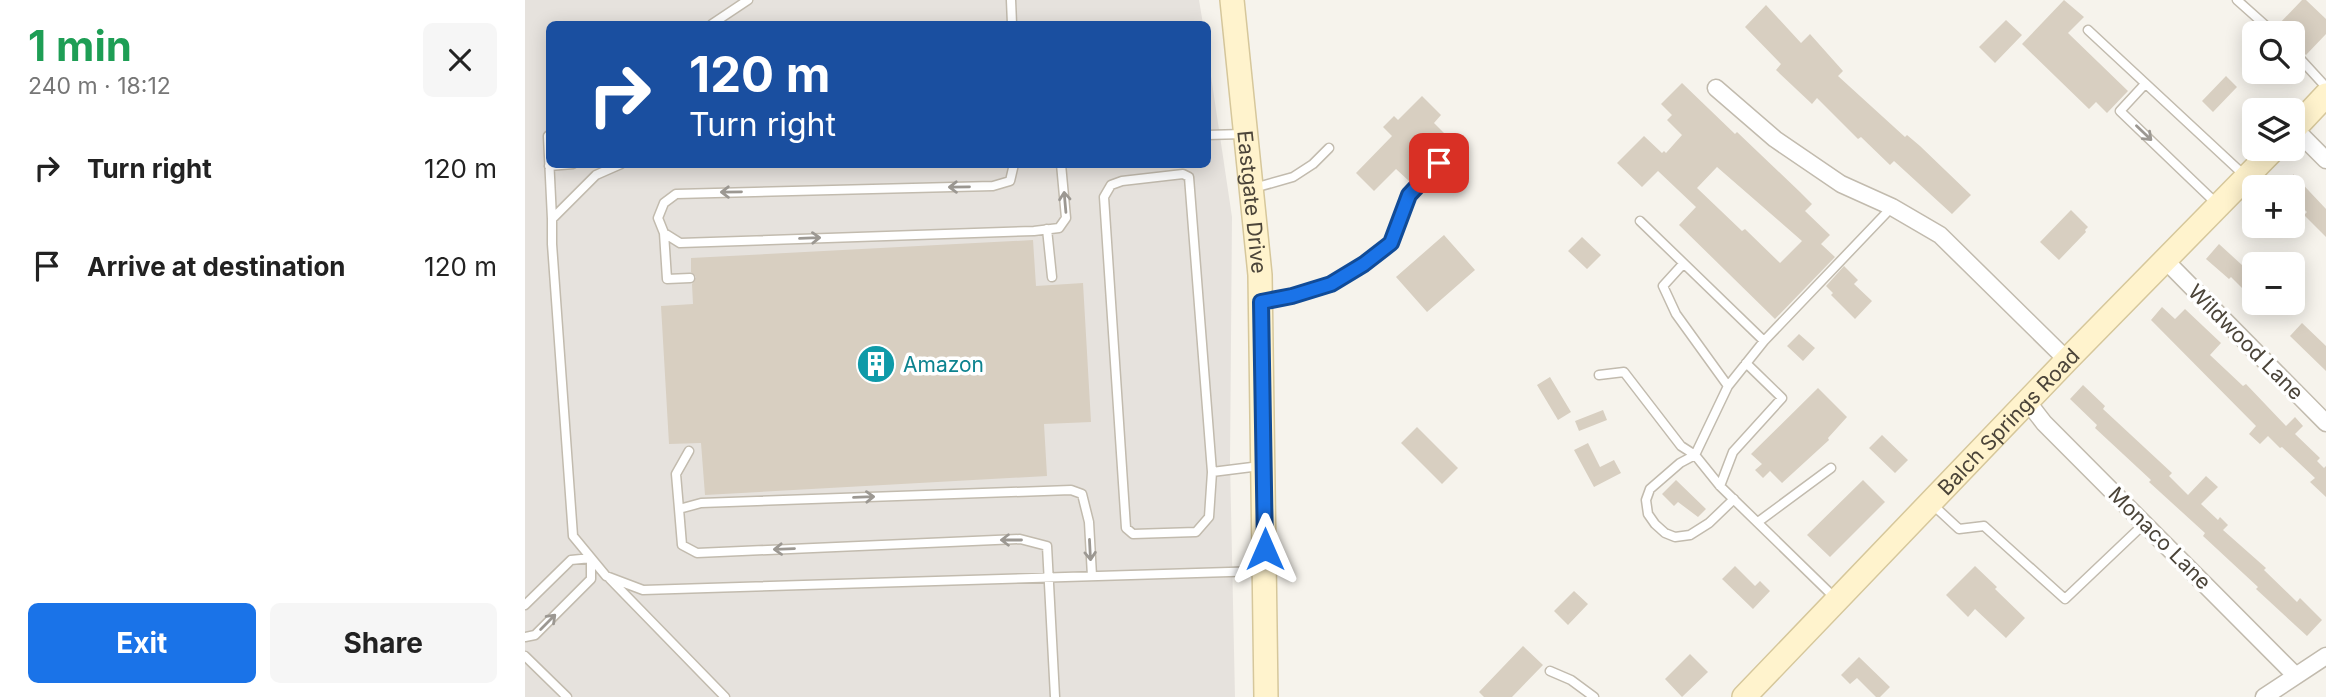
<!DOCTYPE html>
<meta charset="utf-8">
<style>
:root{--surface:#fff;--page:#f6f6f6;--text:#222;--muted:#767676;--accent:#1a73e8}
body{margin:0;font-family:Inter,sans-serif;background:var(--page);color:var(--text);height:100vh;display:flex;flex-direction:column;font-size:26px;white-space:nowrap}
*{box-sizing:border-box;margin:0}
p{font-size:23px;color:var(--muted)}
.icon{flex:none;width:38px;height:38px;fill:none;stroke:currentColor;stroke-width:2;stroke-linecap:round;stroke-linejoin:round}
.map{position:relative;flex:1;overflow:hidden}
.sheet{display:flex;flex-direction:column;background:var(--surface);width:525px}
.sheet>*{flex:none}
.hud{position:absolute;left:21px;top:21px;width:665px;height:147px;border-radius:10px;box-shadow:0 4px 18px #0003;background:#1a4fa0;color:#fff;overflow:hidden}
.fabs{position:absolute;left:1717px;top:21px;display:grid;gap:14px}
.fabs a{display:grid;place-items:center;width:63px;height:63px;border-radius:10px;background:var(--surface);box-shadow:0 4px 18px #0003;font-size:35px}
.pin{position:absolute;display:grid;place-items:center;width:60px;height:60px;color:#fff;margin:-30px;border-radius:14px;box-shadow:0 4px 10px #0006}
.me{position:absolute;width:77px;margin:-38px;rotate:0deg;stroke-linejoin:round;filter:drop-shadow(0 0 5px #0008)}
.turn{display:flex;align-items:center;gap:24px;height:147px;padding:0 28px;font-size:32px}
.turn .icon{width:91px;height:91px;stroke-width:2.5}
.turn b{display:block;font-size:49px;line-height:60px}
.round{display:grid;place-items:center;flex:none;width:74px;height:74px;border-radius:10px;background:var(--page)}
.head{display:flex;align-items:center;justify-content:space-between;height:119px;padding:0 28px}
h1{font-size:42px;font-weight:700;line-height:52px;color:#1e9e55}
.primary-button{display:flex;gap:14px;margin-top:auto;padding:14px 28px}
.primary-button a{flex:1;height:80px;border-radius:10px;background:var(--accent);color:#fff;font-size:28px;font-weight:700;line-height:80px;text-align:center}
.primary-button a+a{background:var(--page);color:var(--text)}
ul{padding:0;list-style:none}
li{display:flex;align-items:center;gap:21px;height:98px;padding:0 28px}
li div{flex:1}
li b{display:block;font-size:26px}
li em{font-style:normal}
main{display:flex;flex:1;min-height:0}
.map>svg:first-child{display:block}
.industrial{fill:#e6e2dd}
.building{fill:#d8cfc1;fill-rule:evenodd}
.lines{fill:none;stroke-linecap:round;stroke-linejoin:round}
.lane-casing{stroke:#c2bbae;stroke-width:11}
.street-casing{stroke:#c2bbae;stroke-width:19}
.secondary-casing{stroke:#d6c79b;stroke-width:26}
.lane{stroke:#fff;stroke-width:8}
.street{stroke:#fff;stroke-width:16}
.secondary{stroke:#fff3cd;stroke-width:23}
.oneway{stroke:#9c9892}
.route-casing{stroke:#114b97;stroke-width:18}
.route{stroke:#1a73e8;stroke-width:12}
.labels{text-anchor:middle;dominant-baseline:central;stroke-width:7;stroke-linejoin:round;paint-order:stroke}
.street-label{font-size:21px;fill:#4b4439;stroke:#fff}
.culture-label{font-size:21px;fill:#0d838f;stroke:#fff;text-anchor:start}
</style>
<main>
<section class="sheet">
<div class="head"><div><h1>1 min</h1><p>240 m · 18:12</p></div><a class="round"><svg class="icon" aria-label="close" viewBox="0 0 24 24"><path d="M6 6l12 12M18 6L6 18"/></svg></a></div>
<ul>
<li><svg class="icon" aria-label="right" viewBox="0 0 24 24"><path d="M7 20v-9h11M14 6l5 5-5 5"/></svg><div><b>Turn right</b></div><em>120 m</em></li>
<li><svg class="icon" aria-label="arrive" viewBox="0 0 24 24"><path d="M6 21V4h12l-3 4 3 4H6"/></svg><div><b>Arrive at destination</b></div><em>120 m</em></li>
</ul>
<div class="primary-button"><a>Exit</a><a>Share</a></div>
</section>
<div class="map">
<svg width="1801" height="697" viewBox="0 0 1801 697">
<rect width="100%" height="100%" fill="#f6f3ec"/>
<path class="industrial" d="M0,0H674L678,24H24V164H682L683,56L707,217L705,462L710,697H0Z"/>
<path class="building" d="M1539,0L1559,17L1543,33L1603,91L1582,113L1571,102L1564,109L1497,44Z
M1777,0H1781L1801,19V34L1781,55L1772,46L1768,45V33H1761L1753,25Z
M1241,5L1276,43L1285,34L1318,71L1313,76L1380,137L1382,135L1395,146L1446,195L1427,214L1369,161L1365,165L1336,137L1333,139L1292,98L1287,104L1251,70L1256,64L1220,27Z
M1481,20L1497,35L1470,63L1454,47Z
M1701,76L1712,87L1688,112L1677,101Z
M1157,83L1210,134L1212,132L1275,192L1287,204L1280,211L1305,235L1296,244L1310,257L1250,319L1154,225L1171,207L1133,171L1117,187L1092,163L1119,136L1137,153L1139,151L1141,153L1157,135L1142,120L1147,115L1136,104ZM1192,167L1277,241L1255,263L1220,229L1217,231L1172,188Z
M897,96L916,115L909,123L925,139L884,181L871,169L849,191L831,173L867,136L858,127L869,116L873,120Z
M1768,174L1801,209V237L1779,215L1782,212L1768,199Z
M1546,210L1563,227L1560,230L1561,232L1534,260L1515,242Z
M919,235L950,270L902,312L871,277Z
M1057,237L1076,255L1062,269L1043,251Z
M508,240L511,286L558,283L566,422L519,424L522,476L180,495L176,443L144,444L136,306L168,304L167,284L171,277L166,272V258Z
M1694,244L1729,276V300L1706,277L1704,279L1681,259Z
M1319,266L1333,280L1329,284L1347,301L1330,319L1306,295L1308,293L1301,286Z
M1637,307L1650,319L1660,309L1696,343L1685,355L1718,386L1721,384L1761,426L1770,417L1778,426L1770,434L1795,458L1792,461L1799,468L1801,466V497L1785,482L1790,478L1757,447L1755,448L1743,436L1735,444L1724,434L1731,426L1626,320Z
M1777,323L1801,346V371L1765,336Z
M1274,334L1290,348L1278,361L1262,346Z
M1025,377L1046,412L1033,420L1012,385Z
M1558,385L1580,406L1578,409L1647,473L1644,476L1663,495L1681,476L1693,487L1676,504L1693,520L1695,517L1703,525L1698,530L1741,568L1739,570L1772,602L1775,598L1797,620L1782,636L1731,589L1733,587L1678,536L1680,533L1624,482L1626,480L1570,428L1572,425L1545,399Z
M1293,388L1322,417L1303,438L1304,440L1257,483L1245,471L1238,478L1230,470L1237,464L1226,454Z
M1078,410L1082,420L1054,431L1050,421Z
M892,427L933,468L917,484L876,443Z
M1357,435L1383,460L1370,473L1344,448Z
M1063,443L1075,467L1089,460L1096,473L1069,487L1049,450Z
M1151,480L1181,509L1173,517L1153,502L1149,506L1137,494Z
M1338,480L1360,502L1305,557L1282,535Z
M1210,566L1230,586L1235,581L1245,591L1228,609L1197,579Z
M1450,566L1472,587L1470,589L1500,618L1481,638L1450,609L1443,617L1421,595Z
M1049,591L1063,604L1043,625L1029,611Z
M998,646L1018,665L987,697H959L954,692Z
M1165,654L1183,672L1157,697L1140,679Z
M1334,657L1365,687L1355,697H1351L1332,678L1325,684L1316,675Z"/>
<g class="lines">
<g class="lane-casing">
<path id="lane" d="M486,0L487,24
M1712,0L1749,33
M187,24L223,0
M1563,30L1719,175
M1768,51L1801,87
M1620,84L1595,111L1693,205
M24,135L23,136L27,219
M682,135L718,134
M96,164L71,175L27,219V244L48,536L81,576L118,590L737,571
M489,164L485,181L468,186L151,194L139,203L133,218L139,233L155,243L509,231L534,228L541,218L536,164
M24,166L48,164
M729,188L768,177L788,164L804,148
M1115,221L1239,341
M522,229L527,277
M139,233L142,279L165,278
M1158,264L1138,286L1151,314L1203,386
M739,301C781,294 834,278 864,244C876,231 876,209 885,194C895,177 915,162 929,147
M1074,375L1099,372L1156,446L1170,455L1195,486L1310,598
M687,472L664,177L658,174L597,181L586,185L579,197L601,528L608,534L671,532L684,517L687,472L735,466
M1195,486L1208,452L1257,398L1221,363
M1209,499L1184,523L1165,535L1150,537L1140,533L1130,524L1123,514L1121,500L1125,489L1155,463L1170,455L1203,386L1239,341L1367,207
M1407,504L1434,529L1459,526L1540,599L1620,523
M154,509L151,474L164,451
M1233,522L1306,468
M85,579L200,697
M0,605L46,560L66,558V579L10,635L0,637
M0,656L42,697
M1025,671L1046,680L1069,697
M530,697L522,546L495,539L172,553L157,545L154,509L176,503L546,490L557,494L564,522L567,576"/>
</g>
<g class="street-casing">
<path id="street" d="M1191,88L1250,139L1316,184L1367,207L1415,235L1542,360
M1769,128L1801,160
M1640,260L1801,423
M1502,401L1519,423L1770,675
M1739,697L1801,656"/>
</g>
<g class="secondary-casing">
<g id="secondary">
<path id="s1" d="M707,0L735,275L741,697"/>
<path d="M1768,130L1801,95"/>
<path id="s2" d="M1219,697L1542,360L1749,149"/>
</g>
</g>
<use href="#lane" class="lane"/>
<use href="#street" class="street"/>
<use href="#secondary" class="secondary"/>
</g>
<defs><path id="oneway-shaft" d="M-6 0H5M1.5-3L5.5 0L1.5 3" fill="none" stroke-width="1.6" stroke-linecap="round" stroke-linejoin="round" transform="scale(1.75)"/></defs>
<g class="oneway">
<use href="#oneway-shaft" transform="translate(1619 133) rotate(44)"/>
<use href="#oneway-shaft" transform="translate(434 187) rotate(179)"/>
<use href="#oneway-shaft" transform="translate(206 192) rotate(179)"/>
<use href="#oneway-shaft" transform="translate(540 202) rotate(-95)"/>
<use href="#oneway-shaft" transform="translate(285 238) rotate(-2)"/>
<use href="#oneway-shaft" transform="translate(339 497) rotate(-2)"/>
<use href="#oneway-shaft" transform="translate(486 540) rotate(180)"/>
<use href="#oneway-shaft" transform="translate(259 549) rotate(178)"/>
<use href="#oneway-shaft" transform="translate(565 550) rotate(87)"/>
<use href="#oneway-shaft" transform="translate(23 622) rotate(-45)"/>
</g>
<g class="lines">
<g class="route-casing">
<path id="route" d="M740,549L736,302L767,296L806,284L839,264L866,243L884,195L914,163"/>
</g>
<use href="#route" class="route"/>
</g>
<defs>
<g id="building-disc" transform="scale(2.0125)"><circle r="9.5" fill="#0f9aa8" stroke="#fff"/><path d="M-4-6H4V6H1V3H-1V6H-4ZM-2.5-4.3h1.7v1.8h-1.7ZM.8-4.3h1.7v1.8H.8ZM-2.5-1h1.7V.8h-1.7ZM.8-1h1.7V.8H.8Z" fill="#fff"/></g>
</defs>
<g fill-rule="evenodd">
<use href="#building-disc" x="351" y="364"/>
</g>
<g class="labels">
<g class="street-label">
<text stroke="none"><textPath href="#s1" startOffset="203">Eastgate Drive</textPath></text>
<text transform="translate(1721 342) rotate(45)">Wildwood Lane</text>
<text stroke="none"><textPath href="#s2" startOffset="382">Balch Springs Road</textPath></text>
<text transform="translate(1635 538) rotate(45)">Monaco Lane</text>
</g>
<g class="culture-label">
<text x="378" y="364">Amazon</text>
</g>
</g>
</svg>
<div class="fabs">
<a><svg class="icon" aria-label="search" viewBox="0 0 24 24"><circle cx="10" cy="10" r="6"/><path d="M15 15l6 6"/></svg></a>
<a><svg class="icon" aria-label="layers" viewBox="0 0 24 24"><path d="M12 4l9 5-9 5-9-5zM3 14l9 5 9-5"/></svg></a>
<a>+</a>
<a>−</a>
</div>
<div class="pin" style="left:914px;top:163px;background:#d93025"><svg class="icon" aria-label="arrive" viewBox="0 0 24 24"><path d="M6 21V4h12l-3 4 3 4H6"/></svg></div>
<svg class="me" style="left:740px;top:549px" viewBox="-20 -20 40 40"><path d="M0-17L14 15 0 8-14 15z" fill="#1a73e8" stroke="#fff" stroke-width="4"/></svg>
<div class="hud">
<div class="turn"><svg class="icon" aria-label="right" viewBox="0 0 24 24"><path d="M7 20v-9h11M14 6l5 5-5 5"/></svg><div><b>120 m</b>Turn right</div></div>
</div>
</div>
</main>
